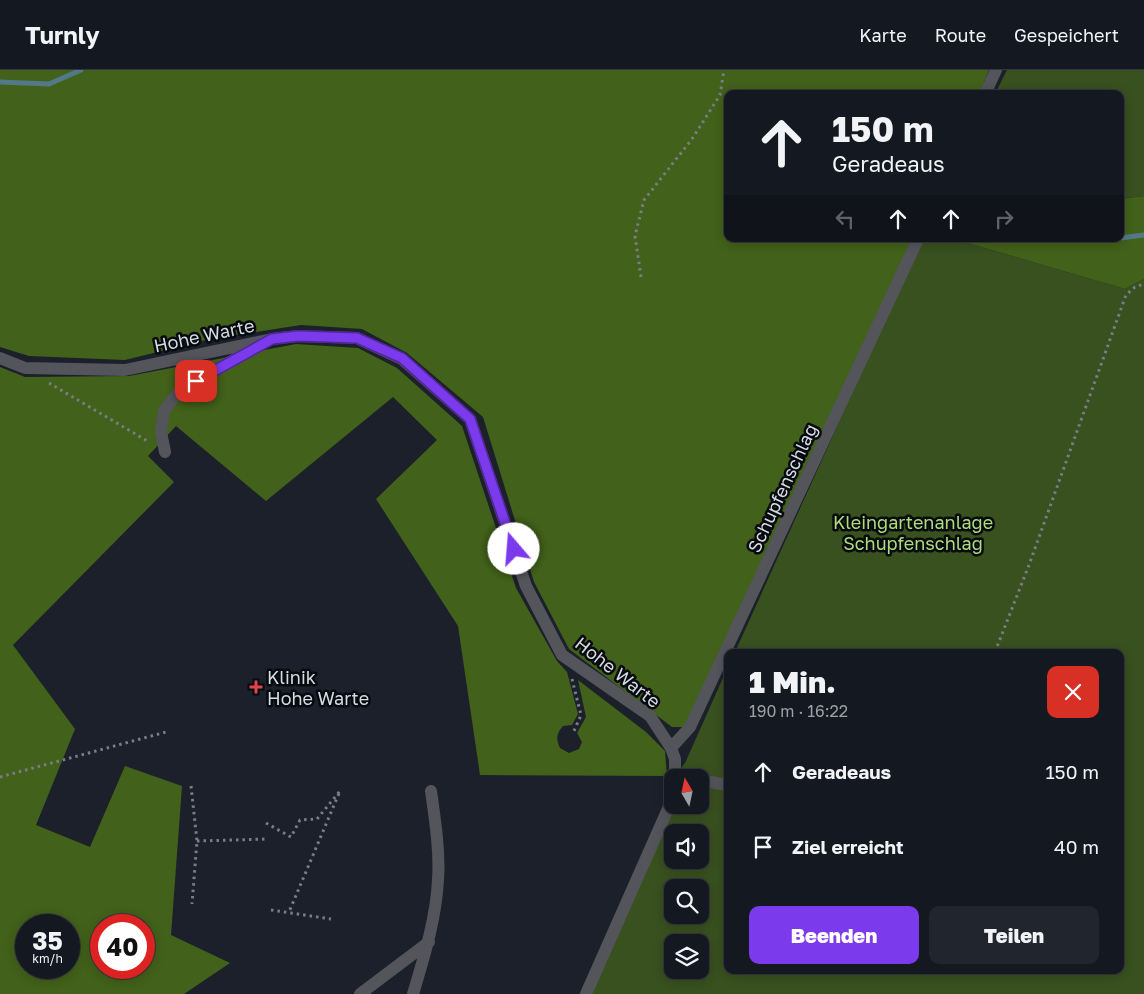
<!DOCTYPE html>
<html lang="de">
<meta charset="utf-8">
<style>
:root{--surface:#141820;--page:#21252d;--text:#f1f3f6;--muted:#9da0a5;--line:#33373e;--accent:#7c3aed}
body{margin:0;font-family:"Golos Text",sans-serif;background:var(--page);color:var(--text);height:100vh;display:flex;flex-direction:column;font-size:19px;white-space:nowrap}
*{box-sizing:border-box;margin:0}
p{font-size:16px;color:var(--muted)}
.icon{flex:none;width:28px;height:28px;fill:none;stroke:currentColor;stroke-width:2;stroke-linecap:round;stroke-linejoin:round}
.map{position:relative;flex:1;overflow:hidden}
.side{position:absolute;left:724px;top:579px;width:400px;height:325px;display:flex;flex-direction:column;background:var(--surface);border-radius:10px;box-shadow:0 2px 12px #0003,0 0 0 1px var(--line)}
.side>*{flex:none}
.hud{position:absolute;left:724px;top:20px;width:400px;height:152px;border-radius:10px;box-shadow:0 2px 12px #0003,0 0 0 1px var(--line);background:#141820;color:var(--text);overflow:hidden}
.needle{width:32px;rotate:351deg}
.controls{position:absolute;left:664px;top:699px;display:grid;gap:10px}
.controls a{display:grid;place-items:center;width:45px;height:45px;border-radius:10px;background:var(--surface);box-shadow:0 2px 12px #0003,0 0 0 1px var(--line);font-size:25px}
.speed{position:absolute;left:15px;top:844px;display:flex;gap:10px;font-size:25px;font-weight:700;text-align:center}
.speed>*{display:grid;place-content:center;width:65px;height:65px;border-radius:50%;background:var(--surface);box-shadow:0 2px 12px #0003,0 0 0 1px var(--line);line-height:1}
.speed small{font-size:12px;font-weight:400}
.speed .limit{border:8px solid #d22;background:#fff;color:#111}
.pin{position:absolute;display:grid;place-items:center;width:42px;height:42px;color:#fff;margin:-21px;border-radius:10px;box-shadow:0 2px 8px #0006}
.me{position:absolute;width:55px;margin:-28px;rotate:342deg;stroke-linejoin:round;filter:drop-shadow(0 0 4px #0008)}
.turn{display:flex;align-items:center;gap:18px;height:105px;padding:0 25px;font-size:22px}
.turn .icon{width:65px;height:65px;stroke-width:2.5}
.turn b{display:block;font-size:35px;line-height:42px}
.lanes{display:flex;align-items:center;height:48px;padding:0 25px;background:#0003;justify-content:center;gap:25px;direction:ltr}
.lanes .off{opacity:.35}
.round{display:grid;place-items:center;flex:none;width:52px;height:52px;border-radius:10px;background:var(--page)}
.headline{display:flex;align-items:center;justify-content:space-between;height:85px;padding:0 25px}
h1{font-size:30px;font-weight:800;line-height:38px}
.action{display:flex;gap:10px;margin-top:auto;padding:10px 25px}
.action a{flex:1;height:58px;border-radius:10px;background:var(--accent);color:#fff;font-size:20px;font-weight:800;line-height:58px;text-align:center}
.action a+a{background:var(--page);color:var(--text)}
ul{padding:0;list-style:none}
li{display:flex;align-items:center;gap:15px;height:75px;padding:0 25px}
li div{flex:1}
li b{display:block;font-size:19px}
li em{font-style:normal}
header{display:flex;align-items:center;gap:30px;box-sizing:border-box;height:70px;padding:0 25px;background:var(--surface);border-bottom:1px solid var(--line)}
header strong{font-size:24px}
nav{display:flex;gap:28px;margin-inline-start:auto;font-size:18px}
.map>svg:first-child{display:block}
.green{fill:#39501f;fill-rule:evenodd}
.forest{fill:#42611a;fill-rule:evenodd}
.lines{fill:none;stroke-linecap:round;stroke-linejoin:round}
.stream{stroke:#527987;stroke-width:5}
.path{stroke:#797d87;stroke-width:3;stroke-dasharray:2.5 4;stroke-linecap:butt}
.minor{stroke:#53555b;stroke-width:12}
.route-casing{stroke:#51269a;stroke-width:12}
.route{stroke:#7c3aed;stroke-width:9}
.health-dot{fill:#e0444e;stroke:#070a0e;stroke-width:2}
.labels{text-anchor:middle;dominant-baseline:central;stroke-width:5;stroke-linejoin:round;paint-order:stroke}
.street-label{font-size:18px;fill:#d6dae2;stroke:#070a0e}
.park-label{font-size:18px;fill:#aedc7c;stroke:#070a0e}
.poi-label{font-size:18px;fill:#d6dae2;stroke:#070a0e;text-anchor:start}
</style>
<header>
<strong>Turnly</strong>
<nav><a>Karte</a><a>Route</a><a>Gespeichert</a></nav>
</header>
<div class="map">
<svg width="1144" height="924" viewBox="0 0 1144 924">
<rect width="100%" height="100%" fill="#1b202b"/>
<path class="green" d="M1007,0H1144V126L1120,129V24H995Z
M922,169H954L1125,219L1144,209V924H586L672,735H700V708L675,707V706L685,693L727,599L728,900H1120V582H735ZM672,762H700V790H672ZM672,818H700V845H672ZM672,872H700V900H672Z"/>
<path class="forest" d="M0,0H989L979,24H728V169H913L686,657H672L569,579L534,512L483,347L407,283L362,259L301,255L210,269L125,290L29,286L0,277Z
M1144,126V209L1125,219L954,169H1120V129Z
M296,274L358,278L397,298L462,356L516,518L557,591L567,602L578,644L572,655L563,656C556,664 556,669 560,678L569,683L579,679L582,672L577,663L586,647L578,610L646,662L665,681L667,706L480,705L458,556L376,429L437,370L393,327L266,431L176,356L148,386L174,412L13,575L75,659L36,755L90,777L125,696L182,716L171,865L230,893L184,924H0V297L25,307L129,306ZM26,855H69V898H26ZM101,855H144V898H101Z"/>
<g class="lines">
<path class="stream" d="M0,12L49,14L81,0
M1120,168L1144,165
M1096,169L1102,170L1113,169"/>
<path class="path" d="M641,207L635,166L644,130L692,69L720,25L724,0
M49,313L149,372
M995,582L1029,495L1126,225L1135,217L1144,214
M572,609L581,645L574,661
M0,707L166,662
M191,716L197,771L192,834
M266,753L291,767L300,750L317,749L340,721L289,842
M197,771L268,769
M271,840L331,849"/>
<path class="minor" d="M985,24L996,0
M0,288L25,298L125,300L272,269L298,266L357,268L402,289L470,349L526,516L562,585L650,646L671,678L675,689V708
M165,382L161,362L164,341L179,321L260,275
M671,678L690,657L918,169
M700,710L721,714
M360,924L429,872
M413,924C424,887 436,849 438,810C440,781 435,750 431,721
M586,924L671,732L672,721"/>
</g>
<g class="lines">
<g class="route-casing">
<path id="route" d="M196,311L272,269L298,266L357,268L402,288L470,349L514,479"/>
</g>
<use href="#route" class="route"/>
</g>
<path class="health-dot" d="M253.5 609.5h5v5h5v5h-5v5h-5v-5h-5v-5h5z"/>
<g class="labels">
<g class="street-label">
<text transform="translate(204 265) rotate(-12)">Hohe Warte</text>
<text transform="translate(782 418) rotate(-65)">Schupfenschlag</text>
<text transform="translate(618 602) rotate(38)">Hohe Warte</text>
</g>
<g class="park-label">
<text x="913" y="452">Kleingartenanlage<tspan x="913" dy="21">Schupfenschlag</tspan></text>
</g>
<g class="poi-label">
<text x="267" y="607">Klinik<tspan x="267" dy="21">Hohe Warte</tspan></text>
</g>
</g>
</svg>
<div class="controls">
<a><svg class="needle" viewBox="-14 -14 28 28"><path d="M0-13l5 13h-10z" fill="#e53935"/><path d="M0 13l5-13h-10z" fill="#9da0a5"/></svg></a>
<a><svg class="icon" aria-label="sound" viewBox="0 0 24 24"><path d="M4 9h4l5-4v14l-5-4H4zM17 9q2 3 0 6"/></svg></a>
<a><svg class="icon" aria-label="search" viewBox="0 0 24 24"><circle cx="10" cy="10" r="6"/><path d="M15 15l6 6"/></svg></a>
<a><svg class="icon" aria-label="layers" viewBox="0 0 24 24"><path d="M12 4l9 5-9 5-9-5zM3 14l9 5 9-5"/></svg></a>
</div>
<div class="speed"><div>35<small>km/h</small></div><div class="limit">40</div></div>
<div class="pin" style="left:196px;top:311px;background:#d93025"><svg class="icon" aria-label="arrive" viewBox="0 0 24 24"><path d="M6 21V4h12l-3 4 3 4H6"/></svg></div>
<svg class="me" style="left:514px;top:479px" viewBox="-20 -20 40 40"><circle r="19" fill="#fff"/><path d="M0-13L10 11 0 6-10 11z" fill="#7c3aed"/></svg>
<div class="hud">
<div class="turn"><svg class="icon" aria-label="ahead" viewBox="0 0 24 24"><path d="M12 20V5M6 11l6-6 6 6"/></svg><div><b>150 m</b>Geradeaus</div></div>
<div class="lanes"><svg class="icon off" aria-label="left" viewBox="0 0 24 24"><path d="M17 20v-9H6M10 6l-5 5 5 5"/></svg><svg class="icon" aria-label="ahead" viewBox="0 0 24 24"><path d="M12 20V5M6 11l6-6 6 6"/></svg><svg class="icon" aria-label="ahead" viewBox="0 0 24 24"><path d="M12 20V5M6 11l6-6 6 6"/></svg><svg class="icon off" aria-label="right" viewBox="0 0 24 24"><path d="M7 20v-9h11M14 6l5 5-5 5"/></svg></div>
</div>
<section class="side">
<div class="headline"><div><h1>1 Min.</h1><p>190 m · 16:22</p></div><a class="round" style="background:#d93025;color:#fff"><svg class="icon" aria-label="close" viewBox="0 0 24 24"><path d="M6 6l12 12M18 6L6 18"/></svg></a></div>
<ul>
<li><svg class="icon" aria-label="ahead" viewBox="0 0 24 24"><path d="M12 20V5M6 11l6-6 6 6"/></svg><div><b>Geradeaus</b></div><em>150 m</em></li>
<li><svg class="icon" aria-label="arrive" viewBox="0 0 24 24"><path d="M6 21V4h12l-3 4 3 4H6"/></svg><div><b>Ziel erreicht</b></div><em>40 m</em></li>
</ul>
<div class="action"><a>Beenden</a><a>Teilen</a></div>
</section>
</div>
